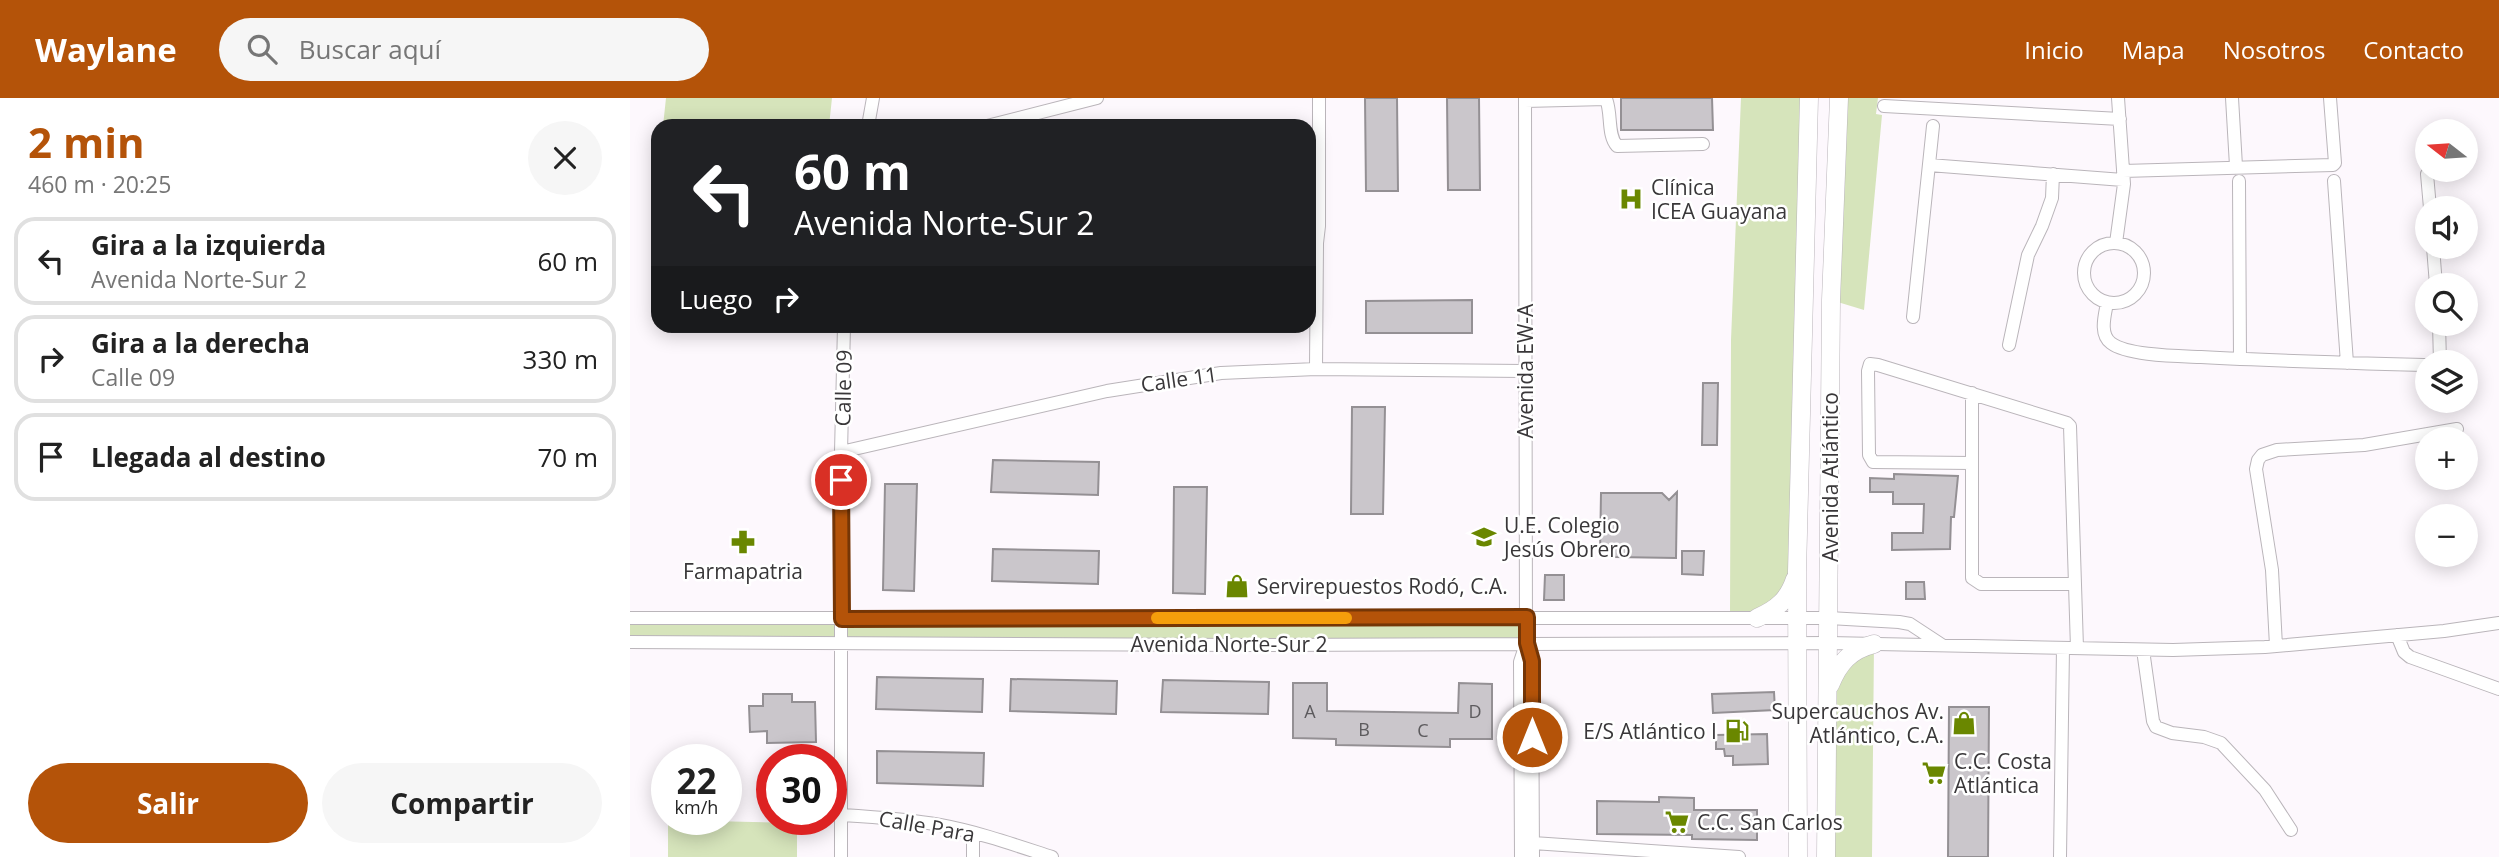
<!DOCTYPE html>
<html lang="es">
<meta charset="utf-8">
<style>
:root{--surface:#fff;--page:#f6f6f6;--text:#222;--muted:#767676;--line:#e0e0e0;--accent:#b45309}
body{margin:0;font-family:"Open Sans",sans-serif;background:var(--page);color:var(--text);height:100vh;display:flex;flex-direction:column;font-size:26px;white-space:nowrap}
*{box-sizing:border-box;margin:0}
p{font-size:23px;color:var(--muted)}
.icon{flex:none;width:38px;height:38px;fill:none;stroke:currentColor;stroke-width:2;stroke-linecap:round;stroke-linejoin:round}
.map{position:relative;flex:1;overflow:hidden}
.side{display:flex;flex-direction:column;background:var(--surface);width:630px}
.side>*{flex:none}
.guide{position:absolute;left:21px;top:21px;width:665px;height:214px;border-radius:21px;box-shadow:0 4px 18px #0003;background:#202124;color:#fff;overflow:hidden}
.needle{width:46px;rotate:287deg}
.tools{position:absolute;left:1785px;top:21px;display:grid;gap:14px}
.tools a{display:grid;place-items:center;width:63px;height:63px;border-radius:50%;background:var(--surface);box-shadow:0 4px 18px #0003;font-size:35px}
.speed{position:absolute;left:21px;top:646px;display:flex;gap:14px;font-size:35px;font-weight:700;text-align:center}
.speed>*{display:grid;place-content:center;width:91px;height:91px;border-radius:50%;background:var(--surface);box-shadow:0 4px 18px #0003;line-height:1}
.speed small{font-size:18px;font-weight:400}
.speed .limit{border:10px solid #d22;background:#fff;color:#111}
.pin{position:absolute;display:grid;place-items:center;width:60px;height:60px;color:#fff;margin:-30px;border:4px solid #fff;border-radius:50%;box-shadow:0 2px 7px #0007}
.me{position:absolute;width:77px;margin:-38px;rotate:0deg;stroke-linejoin:round;filter:drop-shadow(0 0 5px #0008)}
.turn{display:flex;align-items:center;gap:24px;height:147px;padding:0 28px;font-size:32px}
.turn .icon{width:91px;height:91px;stroke-width:2.5}
.turn b{display:block;font-size:49px;line-height:60px}
.then{display:flex;align-items:center;height:66px;padding:0 28px;background:#0003;gap:14px;font-size:26px}
.round{display:grid;place-items:center;flex:none;width:74px;height:74px;border-radius:37px;background:var(--page)}
.head{display:flex;align-items:center;justify-content:space-between;height:119px;padding:0 28px}
h1{font-size:42px;font-weight:700;line-height:52px;color:var(--accent)}
.cta{display:flex;gap:14px;margin-top:auto;padding:14px 28px}
.cta a{flex:1;height:80px;border-radius:42px;background:var(--accent);color:#fff;font-size:28px;font-weight:700;line-height:80px;text-align:center}
.cta a+a{background:var(--page);color:var(--text)}
ul{padding:0;list-style:none}
li{display:flex;align-items:center;gap:21px;height:88px;margin:0 14px 10px;padding:0 14px;border:4px solid var(--line);border-radius:21px}
li div{flex:1}
li b{display:block;font-size:26px}
li em{font-style:normal}
header{display:flex;align-items:center;gap:42px;box-sizing:border-box;height:98px;padding:0 35px;background:var(--accent);color:#fff}
header strong{font-size:33px}
nav{display:flex;gap:38px;margin-inline-start:auto;font-size:24px}
.search{width:490px;height:63px;background:var(--page);display:flex;align-items:center;gap:18px;box-sizing:border-box;padding:0 24px;border-radius:38px;color:var(--muted);font-size:26px}
main{display:flex;flex:1;min-height:0}
.map>svg:first-child{display:block}
.grass{fill:#d6e4bb}
.building{fill:#cac6cb;stroke:#949094;stroke-width:2}
.lines{fill:none;stroke-linecap:round;stroke-linejoin:round}
.minor-casing{stroke:#bab5ba;stroke-width:14}
.secondary-casing{stroke:#bab5ba;stroke-width:19}
.minor{stroke:#fff;stroke-width:12}
.secondary{stroke:#fff;stroke-width:18}
.route-casing{stroke:#753606;stroke-width:18}
.route{stroke:#b45309;stroke-width:12}
.slow{stroke:#f59e0b;stroke-width:12}
.labels{text-anchor:middle;dominant-baseline:central;stroke-width:5;stroke-linejoin:round;paint-order:stroke}
.number-label{font-size:18px;fill:#5d5b5e}
.poi-label{font-size:21px;fill:#393739;stroke:#fff;text-anchor:start}
.street-label{font-size:21px;fill:#393739;stroke:#fff}
</style>
<header>
<strong>Waylane</strong>
<div class="search"><svg class="icon" aria-label="search" viewBox="0 0 24 24"><circle cx="10" cy="10" r="6"/><path d="M15 15l6 6"/></svg>Buscar aquí</div>
<nav><a>Inicio</a><a>Mapa</a><a>Nosotros</a><a>Contacto</a></nav>
</header>
<main>
<section class="side">
<div class="head"><div><h1>2 min</h1><p>460 m · 20:25</p></div><a class="round"><svg class="icon" aria-label="close" viewBox="0 0 24 24"><path d="M6 6l12 12M18 6L6 18"/></svg></a></div>
<ul>
<li><svg class="icon" aria-label="left" viewBox="0 0 24 24"><path d="M17 20v-9H6M10 6l-5 5 5 5"/></svg><div><b>Gira a la izquierda</b><p>Avenida Norte-Sur 2</p></div><em>60 m</em></li>
<li><svg class="icon" aria-label="right" viewBox="0 0 24 24"><path d="M7 20v-9h11M14 6l5 5-5 5"/></svg><div><b>Gira a la derecha</b><p>Calle 09</p></div><em>330 m</em></li>
<li><svg class="icon" aria-label="arrive" viewBox="0 0 24 24"><path d="M6 21V4h12l-3 4 3 4H6"/></svg><div><b>Llegada al destino</b></div><em>70 m</em></li>
</ul>
<div class="cta"><a>Salir</a><a>Compartir</a></div>
</section>
<div class="map">
<svg width="1869" height="759" viewBox="0 0 1869 759">
<rect width="100%" height="100%" fill="#fdf8fd"/>
<path class="grass" d="M36,0H202L199,28H33Z
M1111,0H1179L1167,474L1153,505L1100,520L1101,242Z
M1209,0H1248L1246,16L1252,17L1234,212L1201,202Z
M897,519L896,545L0,544V520Z
M1244,546L1242,759H1196L1198,590Z
M38,722L167,725V759H38Z"/>
<path class="building" d="M735,0H767L768,93H736Z
M817,0H849L850,92H818Z
M991,0H1082L1083,32H991Z
M842,202V235H736V203Z
M1073,285H1088L1087,347H1072Z
M722,309H755L753,416H721Z
M363,362L469,364L468,397L361,394Z
M1264,376L1328,378L1324,419H1321L1320,451L1262,452V435H1293L1294,406H1263V394H1240V380L1264,381Z
M255,386H287L284,493L253,492Z
M544,389H577L575,496L543,495Z
M1047,394L1046,460L985,459L978,450L970,457L971,395H1032L1039,402Z
M363,451L469,453L468,486L362,483Z
M1052,453H1074L1073,477L1052,476Z
M915,477H934V502H914Z
M1276,484H1294L1295,501H1276Z
M247,579L353,581L352,614L246,611Z
M381,581L487,583L486,616L380,613Z
M533,582L639,584L638,616L531,614Z
M663,585H697V613L828,615L829,585L862,586V641H820V649L706,647V641L663,640Z
M1144,594L1145,612L1083,615L1082,596Z
M133,596H162V604H185L186,644L137,645V633L120,634L119,608H133Z
M1319,609H1359L1358,759H1318Z
M1137,636L1138,666L1103,667V658H1095L1094,651H1086V637Z
M247,653L354,655L353,688L247,685Z
M1029,699L1064,700V712H1127V742L1062,741V737L967,736V703L1029,704Z"/>
<g class="lines">
<g class="minor-casing">
<path id="minor" d="M895,0L896,545L902,563L903,759
M1602,0L1606,68
M895,3L976,1C982,15 977,37 987,48L1073,46
M1254,8L1490,21
M238,28L243,0
M357,28L467,0
M1299,67L1493,82
M1493,73L1703,67L1705,65L1700,0
M1797,76L1800,110
M1609,83L1610,261
M1704,83L1717,265
M1454 175a30 30 0 1 1 60 0a30 30 0 1 1-60 0Z
M1486,145L1494,86L1488,0
M1803,149L1806,187
M1477,205C1475,217 1469,236 1481,245C1498,258 1550,258 1571,259C1646,263 1722,265 1797,267
M1283,219L1303,28
M1809,226L1810,264
M1379,247L1398,157L1412,128L1422,100L1423,76
M686,271L687,145L689,128V0
M1342,295V480L1351,486H1445
M211,354L477,293L591,275L686,271L894,273
M1342,365L1243,364L1239,357L1238,273L1240,266L1248,267L1437,325L1440,328L1447,550
M0,520H1199L1269,524L1280,526L1312,547
M1767,537L1774,554L1780,559L1869,591
M0,544L613,547L1199,545L1543,552L1635,549L1814,533L1869,525
M1646,548L1642,472L1626,371L1628,362L1632,357L1647,352L1734,347L1827,331
M1513,552L1523,623L1526,629L1542,635L1574,639L1591,645L1635,692L1661,732
M212,717C245,719 278,721 310,727C348,734 385,747 422,759
M343,735V759
M903,745L1109,759
M211,759V354L214,228
M891,759L890,564L896,546
M1430,759L1433,550"/>
</g>
<g class="secondary-casing">
<path id="secondary" d="M1127,520C1147,511 1158,502 1165,481
M1200,587C1209,565 1220,552 1244,546
M1168,759L1167,474L1179,0
M1196,759L1201,202L1209,0"/>
</g>
<use href="#minor" class="minor"/>
<use href="#secondary" class="secondary"/>
</g>
<g class="lines">
<g class="route-casing">
<path id="route" d="M211,382L212,521L897,519V545L902,563V639"/>
</g>
<use href="#route" class="route"/>
<path class="slow" d="M527,520H716"/>
</g>
<defs>
<g id="hospital-bare" transform="scale(1.89)"><path d="M-5-5h3v3.5h4V-5h3V5h-3V1.5h-4V5h-3Z" fill="#6a8700" stroke="#fff" stroke-width="2.5" paint-order="stroke"/></g>
<g id="school-bare" transform="scale(1.89)"><path d="M0-5L7-2L0 1L-7-2ZM-4 1L0 2.5L4 1V4Q0 6-4 4Z" fill="#6a8700" stroke="#fff" stroke-width="2.5" paint-order="stroke"/></g>
<g id="pharmacy-bare" transform="scale(1.89)"><path d="M-2-6h4v4h4v4h-4v4h-4v-4h-4v-4h4Z" fill="#6a8700" stroke="#fff" stroke-width="2.5" paint-order="stroke"/></g>
<g id="shop-bare" transform="scale(1.89)"><path d="M-5-2.5h2.3a2.7 3.5 0 0 1 5.4 0H5L5.5 6h-11ZM-1.5-2.5h3a1.5 2.3 0 0 0-3 0Z" fill="#6a8700" stroke="#fff" stroke-width="2.5" paint-order="stroke"/></g>
<g id="fuel-bare" transform="scale(1.89)"><path d="M-5.5-6h7V0h2V4h1.3V-2.5L3-4.5l.8-.8L6-3V5H2.5V1h-1V6h-7ZM-4.2-4.7v3.2H.2V-4.7Z" fill="#6a8700" stroke="#fff" stroke-width="2.5" paint-order="stroke"/></g>
<g id="supermarket-bare" transform="scale(1.89)"><path d="M-6-5.5h2.5l.6 2H6L4.5 2H-2.5L-4.4-4H-6ZM-1.5 3.2a1.3 1.3 0 1 0 .1 0ZM3 3.2a1.3 1.3 0 1 0 .1 0Z" fill="#6a8700" stroke="#fff" stroke-width="2.5" paint-order="stroke"/></g>
</defs>
<g fill-rule="evenodd">
<use href="#hospital-bare" x="1001" y="101"/>
<use href="#school-bare" x="854" y="439"/>
<use href="#pharmacy-bare" x="113" y="444"/>
<use href="#shop-bare" x="607" y="488"/>
<use href="#shop-bare" x="1334" y="625"/>
<use href="#fuel-bare" x="1107" y="633"/>
<use href="#supermarket-bare" x="1304" y="675"/>
<use href="#supermarket-bare" x="1047" y="724"/>
</g>
<g class="labels">
<g class="number-label">
<text x="680" y="613">A</text>
<text x="845" y="613">D</text>
<text x="734" y="631">B</text>
<text x="793" y="632">C</text>
</g>
<g class="poi-label">
<text x="1021" y="89">Clínica<tspan x="1021" dy="24">ICEA Guayana</tspan></text>
<text x="874" y="427">U.E. Colegio<tspan x="874" dy="24">Jesús Obrero</tspan></text>
<text x="113" y="473" text-anchor="middle">Farmapatria</text>
<text x="627" y="488">Servirepuestos Rodó, C.A.</text>
<text x="1314" y="613" text-anchor="end">Supercauchos Av.<tspan x="1314" dy="24">Atlántico, C.A.</tspan></text>
<text x="1087" y="633" text-anchor="end">E/S Atlántico I</text>
<text x="1324" y="663">C.C. Costa<tspan x="1324" dy="24">Atlántica</tspan></text>
<text x="1067" y="724">C.C. San Carlos</text>
</g>
<g class="street-label">
<text transform="translate(895 273) rotate(-90)">Avenida EW-A</text>
<text transform="translate(549 281) rotate(-8)">Calle 11</text>
<text transform="translate(213 290) rotate(-89)">Calle 09</text>
<text transform="translate(1200 379) rotate(-90)">Avenida Atlántico</text>
<text x="599" y="546">Avenida Norte-Sur 2</text>
<text transform="translate(297 728) rotate(10)">Calle Para</text>
</g>
</g>
</svg>
<div class="tools">
<a><svg class="needle" viewBox="-14 -14 28 28"><path d="M0-13l5 13h-10z" fill="#e53935"/><path d="M0 13l5-13h-10z" fill="#767676"/></svg></a>
<a><svg class="icon" aria-label="sound" viewBox="0 0 24 24"><path d="M4 9h4l5-4v14l-5-4H4zM17 9q2 3 0 6"/></svg></a>
<a><svg class="icon" aria-label="search" viewBox="0 0 24 24"><circle cx="10" cy="10" r="6"/><path d="M15 15l6 6"/></svg></a>
<a><svg class="icon" aria-label="layers" viewBox="0 0 24 24"><path d="M12 4l9 5-9 5-9-5zM3 14l9 5 9-5"/></svg></a>
<a>+</a>
<a>−</a>
</div>
<div class="speed"><div>22<small>km/h</small></div><div class="limit">30</div></div>
<div class="pin" style="left:211px;top:382px;background:#d93025"><svg class="icon" aria-label="arrive" viewBox="0 0 24 24"><path d="M6 21V4h12l-3 4 3 4H6"/></svg></div>
<svg class="me" style="left:902px;top:639px" viewBox="-20 -20 40 40"><circle r="17" fill="#b45309" stroke="#fff" stroke-width="3"/><path d="M0-11L8 9 0 5-8 9z" fill="#fff"/></svg>
<div class="guide">
<div class="turn"><svg class="icon" aria-label="left" viewBox="0 0 24 24"><path d="M17 20v-9H6M10 6l-5 5 5 5"/></svg><div><b>60 m</b>Avenida Norte-Sur 2</div></div>
<div class="then">Luego<svg class="icon" aria-label="right" viewBox="0 0 24 24"><path d="M7 20v-9h11M14 6l5 5-5 5"/></svg></div>
</div>
</div>
</main>
